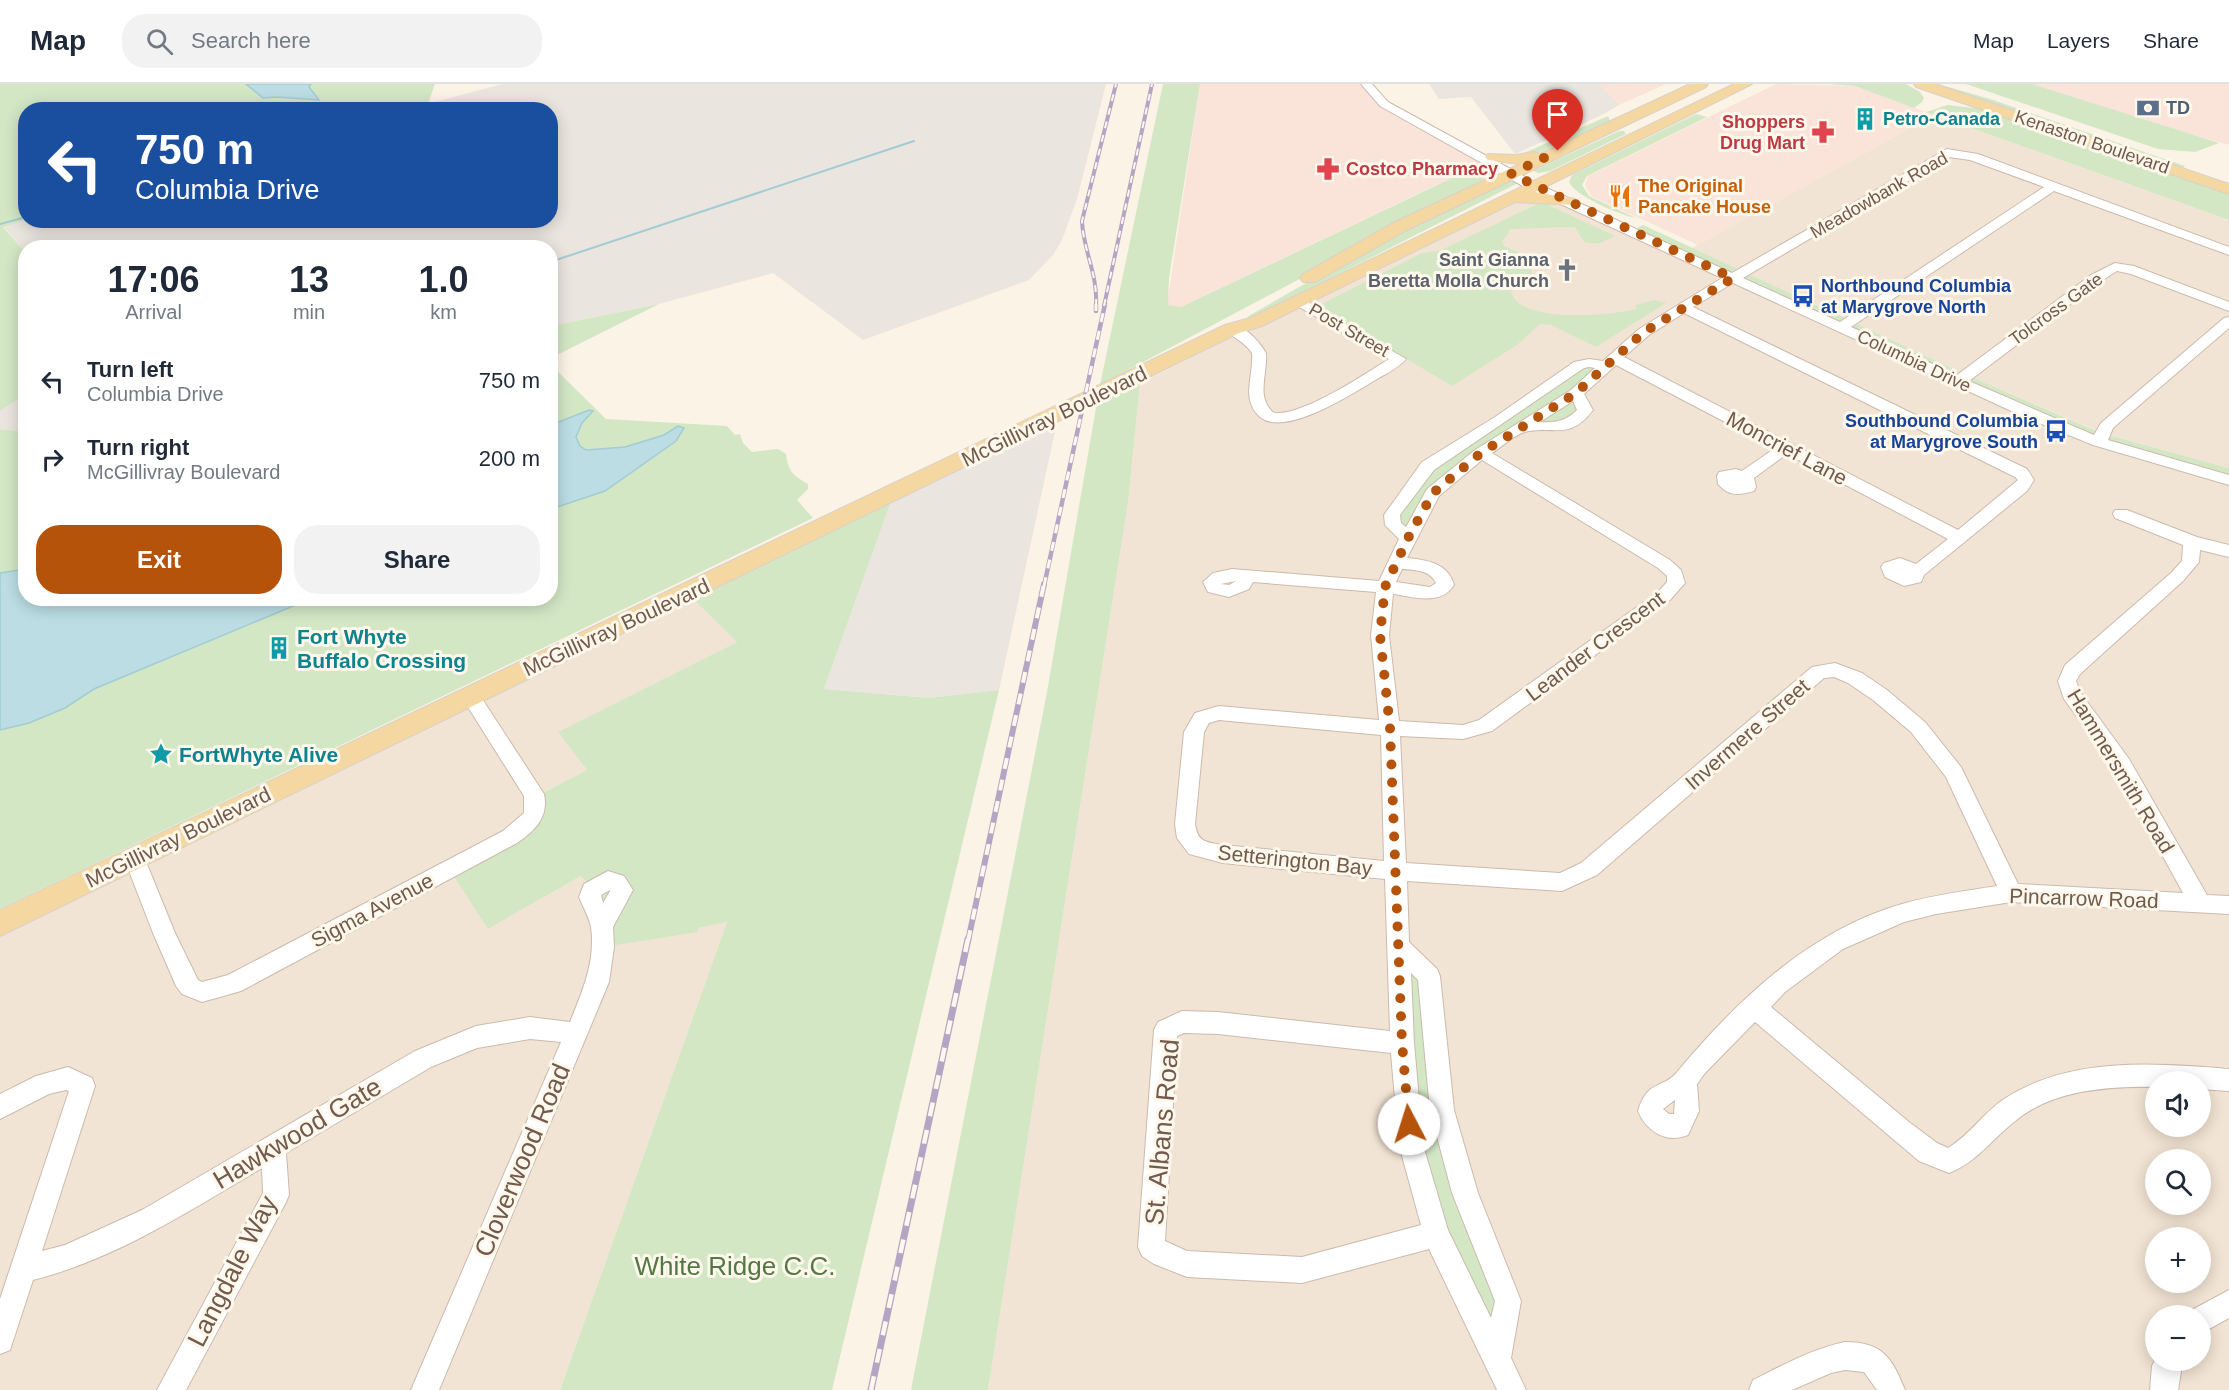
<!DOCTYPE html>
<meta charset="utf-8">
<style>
:root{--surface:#fff;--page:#f2f2f3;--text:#1f2937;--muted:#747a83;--line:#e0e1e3;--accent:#b45309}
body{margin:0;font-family:Helvetica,sans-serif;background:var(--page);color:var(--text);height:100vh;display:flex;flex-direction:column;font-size:22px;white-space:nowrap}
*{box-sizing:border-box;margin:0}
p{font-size:20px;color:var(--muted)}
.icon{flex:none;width:33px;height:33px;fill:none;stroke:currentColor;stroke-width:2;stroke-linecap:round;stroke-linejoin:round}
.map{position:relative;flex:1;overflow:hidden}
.details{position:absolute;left:18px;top:156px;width:540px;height:366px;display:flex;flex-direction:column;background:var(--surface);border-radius:24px;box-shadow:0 3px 15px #0003}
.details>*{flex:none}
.guide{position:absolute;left:18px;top:18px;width:540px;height:126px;border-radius:24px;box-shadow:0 3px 15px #0003;background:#1a4fa0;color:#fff;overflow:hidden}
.fabs{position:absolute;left:2145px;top:987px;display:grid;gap:12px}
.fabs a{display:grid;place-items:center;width:66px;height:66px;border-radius:50%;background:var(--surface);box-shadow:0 3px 15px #0003;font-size:30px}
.pin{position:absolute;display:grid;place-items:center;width:51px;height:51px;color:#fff;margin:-62px -26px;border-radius:50% 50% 50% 0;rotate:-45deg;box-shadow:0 0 6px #0007}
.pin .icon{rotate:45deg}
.me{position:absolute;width:66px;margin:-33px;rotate:355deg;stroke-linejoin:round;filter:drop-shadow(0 0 4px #0008)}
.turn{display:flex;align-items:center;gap:21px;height:126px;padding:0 18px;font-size:27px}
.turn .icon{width:78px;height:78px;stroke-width:2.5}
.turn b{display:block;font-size:42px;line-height:51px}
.eta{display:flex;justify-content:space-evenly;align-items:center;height:102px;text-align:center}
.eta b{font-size:36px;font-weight:600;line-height:42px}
.primary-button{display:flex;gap:12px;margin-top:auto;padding:12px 18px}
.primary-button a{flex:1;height:69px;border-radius:24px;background:var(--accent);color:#fff;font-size:24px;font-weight:600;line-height:69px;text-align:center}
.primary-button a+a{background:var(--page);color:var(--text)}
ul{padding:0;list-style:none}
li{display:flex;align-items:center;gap:18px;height:78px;padding:0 18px}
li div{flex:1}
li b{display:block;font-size:22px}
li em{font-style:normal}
header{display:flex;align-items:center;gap:36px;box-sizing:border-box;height:84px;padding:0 30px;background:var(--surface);border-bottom:2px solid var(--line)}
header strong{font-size:28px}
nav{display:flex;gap:33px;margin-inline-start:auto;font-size:21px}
.search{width:420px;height:54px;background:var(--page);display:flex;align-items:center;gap:15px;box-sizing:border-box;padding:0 21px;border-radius:24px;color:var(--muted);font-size:22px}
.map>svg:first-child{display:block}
.residential{fill:#f2e4d4;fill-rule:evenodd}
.commercial{fill:#fae4da}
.industrial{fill:#ebe5df}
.green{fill:#d3e7c5}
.water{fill:#bbdde3;stroke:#a2ccd4;stroke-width:1.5}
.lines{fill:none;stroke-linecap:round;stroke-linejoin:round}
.stream{stroke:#a2ccd4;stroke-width:2}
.minor-casing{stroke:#ccbaac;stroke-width:2}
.major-casing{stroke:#d8d1cd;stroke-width:2}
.minor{fill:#fff;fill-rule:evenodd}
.major{fill:#f5d7a2;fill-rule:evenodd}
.rail-far3-casing{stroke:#b5a5c4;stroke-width:4}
.rail-far2-casing{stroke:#b5a5c4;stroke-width:4.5}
.rail-far1-casing{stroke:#b5a5c4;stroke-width:6}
.rail-casing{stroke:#b5a5c4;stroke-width:7}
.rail-far3{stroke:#fef7eb;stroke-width:2;stroke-dasharray:7;stroke-linecap:butt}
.rail-far2{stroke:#fef7eb;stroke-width:3;stroke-dasharray:9;stroke-linecap:butt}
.rail-far1{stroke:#fef7eb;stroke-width:4;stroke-dasharray:11;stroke-linecap:butt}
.rail{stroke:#fef7eb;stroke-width:4.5;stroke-dasharray:14;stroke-linecap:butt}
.route{stroke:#b45309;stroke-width:10;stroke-dasharray:0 18}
.labels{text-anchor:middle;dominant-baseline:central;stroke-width:6;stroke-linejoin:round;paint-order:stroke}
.far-service-label{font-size:18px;font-weight:bold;fill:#4e5e75;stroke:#fef7eb;text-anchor:start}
.far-culture-label{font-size:18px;font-weight:bold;fill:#0d838f;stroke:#fef7eb;text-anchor:start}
.far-health-label{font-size:18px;font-weight:bold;fill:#be3a42;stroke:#fef7eb;text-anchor:end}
.far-street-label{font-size:18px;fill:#725a4c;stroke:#fef7eb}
.far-food-label{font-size:18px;font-weight:bold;fill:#c56008;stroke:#fef7eb;text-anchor:start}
.far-worship-label{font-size:18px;font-weight:bold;fill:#5b616d;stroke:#fef7eb;text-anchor:end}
.far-transit-label{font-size:18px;font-weight:bold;fill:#164399;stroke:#fef7eb;text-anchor:start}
.street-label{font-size:21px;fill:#725a4c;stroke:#fef7eb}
.culture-label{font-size:21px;font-weight:bold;fill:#0d838f;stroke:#fef7eb;text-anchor:start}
.near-street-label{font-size:26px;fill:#725a4c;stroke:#fef7eb}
.near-park-label{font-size:26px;fill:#547845;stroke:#fef7eb}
</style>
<header>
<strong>Map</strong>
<div class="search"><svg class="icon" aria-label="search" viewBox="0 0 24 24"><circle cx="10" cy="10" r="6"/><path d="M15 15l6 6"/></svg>Search here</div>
<nav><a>Map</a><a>Layers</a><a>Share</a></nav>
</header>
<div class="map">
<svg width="2229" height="1306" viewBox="0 0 2229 1306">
<rect width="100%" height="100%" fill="#fbf3e5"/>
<path class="residential" d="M1934,31L2229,136V384L2102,349L1967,291L1692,164Z
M1523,115L1556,118L1714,189L1718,195L1715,200L1733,194L2025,328L2229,396V1306H988L1128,419L1140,299L1314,213ZM2156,998H2200V1042H2156ZM2156,1076H2200V1120H2156ZM2156,1154H2200V1198H2156ZM2156,1232H2200V1276H2156Z
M687,509L737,558L559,648L587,686L533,714L544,731L488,845L581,792L592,806L698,847V844L727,838L560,1306H0V838Z"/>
<path class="commercial" d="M1200,0H1360L1377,21L1472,73L1483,81L1434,102L1181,223L1167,221Z
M1598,0H1666L1619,21Z
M1776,0L1855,2L1934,31L1698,161L1591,112L1585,101L1588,92Z
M2032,0H2229V61L2153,40Z"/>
<path class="industrial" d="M502,0H1106L1077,115L1062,156L1053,171L1029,196L863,256L773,189L659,220L551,242L550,164H26L25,168L3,142L25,136H550V26L409,25Z
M1429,0H1598L1619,21L1600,32L1515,70L1471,13L1439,15Z
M25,311V348L0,345V327Z
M1059,329L999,606L929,614L824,605L894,409Z"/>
<path class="green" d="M0,0H435L428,20L409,25L26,26L25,136L3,143L25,168V311L0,327Z
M1163,0H1200L1169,194L1168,221L1181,223L1473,84L1483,81L1487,92L1480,99L1100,301Z
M1828,0H1906L1920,8L1924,14L1922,18L1914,24L1855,2Z
M1929,0H1938L1990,15L2185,82L2183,84L2169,80Z
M1966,0H2032L2219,59L2195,68L2158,65Z
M1948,21L1981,25L2229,110V136L1926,28Z
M1696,30L1707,33L1587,92L1582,101L1589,112L1636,134C1620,131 1575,112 1569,98L1572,91Z
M1608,32L1610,37L1536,70L1517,72Z
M1619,47H1624L1626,50L1550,87L1539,89L1533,87Z
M1512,96L1518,99L1250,235L1247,233L1374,160Z
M1542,118L1615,152L1598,160L1584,158L1575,143L1509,145L1508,150L1502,157L1504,162L1531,174L1529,183L1533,190L1544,198L1531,203H1516L1511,208C1521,241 1610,231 1637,225L1635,221L1654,216L1666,219L1596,263L1551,241L1540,240L1517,261L1452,302L1318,222L1422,169L1439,167Z
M1643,141L1967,291L2101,349L2229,384V396L2099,358L1632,147Z
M659,220L551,274V242Z
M551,281L606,335L727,342L735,351L740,350L743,359L752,368L778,365L786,370C788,388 793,391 808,400V405L797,416L813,434L0,825V345L25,348L26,514H550Z
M1579,281L1606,282L1577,309L1585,326L1569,341L1526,342L1433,409L1408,454L1393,441L1428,382Z
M1140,299L1128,419L988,1306H911L1047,608L1097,318Z
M894,409L824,605L929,614L999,606L832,1306H560L727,838L698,844V848L603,863L592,805L581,792L488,845L448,783L543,732L533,714L587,686L558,648L737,558L687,509Z
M1399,863L1429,892L1442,1026L1508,1217L1497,1276L1411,1061Z"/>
<path class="water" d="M246,0H311L309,3L319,16L276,13L263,14Z
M589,326L593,327L582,339L576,353L580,362L586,366L625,363L664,351L678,342L684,344L676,357L605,407L551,425V341Z
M25,485L26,514L310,515L94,605L65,624L29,639L0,646V489Z"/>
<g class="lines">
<path class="stream" d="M0,140L26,133
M550,178L914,57"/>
<g class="minor-casing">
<path id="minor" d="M1361,0H1372L1388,18L1538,100L1732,189L1947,65L1978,70L2229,163V171L2054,107L1851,243L1957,291L2091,191L2115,179L2134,182L2229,218V227L2131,190L2117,187L2101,197L1969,297L2094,351L2101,339L2224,234L2229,233V244L2113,344L2108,356L2229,391V401L2093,361L2020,331L1733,199L1693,223L2027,385L2034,396L2027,407L1924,491L1921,498L1904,502L1885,493L1881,483L1884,479L1900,474L1916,480L1948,455L1787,370L1754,394L1756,403L1754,407C1739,411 1729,413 1718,400L1717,392L1719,388L1736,385L1742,387L1775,364L1616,281L1584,310L1593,326C1571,355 1557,343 1529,347C1517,348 1502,363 1492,369L1670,476L1681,486L1685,499L1670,516L1492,647L1463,655L1400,652L1406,779L1560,789L1581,779L1812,583L1835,579L1862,589L1887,606L1925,638L1961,683L2018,800L2183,809L2115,685L2064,615L2058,597L2065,581L2171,489L2182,477L2183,461L2115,434L2113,430L2115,426H2127L2197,453L2229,461V473L2200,466L2199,478L2183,497L2080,590L2076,597L2080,608L2129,675L2207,811L2229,812V830L2011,818L1936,830L1904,838L1843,865L1785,908L1771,923L1909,1038L1937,1059L1948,1064C1970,1051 1983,1029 2004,1015C2070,972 2154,979 2229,985V1007L2200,1005V998H2156V1003C2109,1002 2051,1006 2014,1038C1991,1056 1977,1078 1949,1089L1919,1077L1755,938L1705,989L1697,1000L1699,1027L1688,1051C1666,1060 1646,1047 1638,1027C1648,994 1663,1006 1678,987C1737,916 1811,846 1902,820C1933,811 1965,807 1997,802L1946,693L1911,648L1873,616L1848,599L1834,593L1824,594L1597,791L1562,807L1407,797L1409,858L1437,885L1440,892L1454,1026L1478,1109L1521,1217L1511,1274L1526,1306H1497L1429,1165L1302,1199L1187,1193L1154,1180L1142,1172L1138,1163L1154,946L1158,938L1182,927L1218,928L1390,947L1385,795L1223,779L1189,770L1177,754L1175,740L1184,648L1195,629L1219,622L1379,636L1371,551L1376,508L1253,498L1249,505L1229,513L1208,508L1203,498L1213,489L1232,485L1379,497L1399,455L1385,441L1384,431L1422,378L1495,333L1574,278L1589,275L1603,277L1639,245L1722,194L1530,106L1380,22ZM1949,73L1970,76L2044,103L1840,238L1743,194ZM1684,229L2015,393L2018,396L1958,446L1624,273L1649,251ZM1589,283L1595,284L1571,306L1475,366L1427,405L1406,443L1401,439L1400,431L1434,386L1584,284ZM1573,317L1577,326C1566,337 1555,339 1540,338ZM1482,376L1658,484L1667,492V498L1658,508L1479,636L1463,641L1399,637L1389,551L1393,510C1413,513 1441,522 1454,501C1448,479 1427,476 1407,474L1439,412ZM1402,485C1415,486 1430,486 1436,499L1430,503L1396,498ZM1236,497L1229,501L1221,500ZM1219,636L1381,651L1384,777L1223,761C1206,758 1198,759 1195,740L1204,648L1209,639ZM1411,889L1418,896L1430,1026L1452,1109L1495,1217L1491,1234L1448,1146L1423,1061L1414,959ZM1184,949L1218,950L1391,969L1399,1061L1421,1141L1302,1173L1187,1167L1165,1157L1177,952ZM1675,1016L1674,1030H1669L1663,1025Z
M1299,213L1406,275C1398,285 1383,291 1372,298C1350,311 1281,356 1258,331C1241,313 1254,291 1252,269C1245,258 1233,254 1225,245L1227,242C1243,238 1259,257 1266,269C1268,289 1255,314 1274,329C1303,332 1363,291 1389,275L1294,220L1292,217Z
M470,605L477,607L544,710C549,733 535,747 517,759L241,907L202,918L182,910L176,902L153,849L124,774L128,768L135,765L142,768L175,849L198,896L202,898L228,891L503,747L524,729V712L461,612L463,607Z
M608,787L624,792L633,806L613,843L614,863L609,898L439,1306H411L561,958L530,955L477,964L431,983L286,1069L289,1111L285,1120L186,1306H157L263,1109L262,1084C189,1127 116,1175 33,1196L10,1266L0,1270V1215L69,1007L66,1006L49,1010L0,1035V1010L36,992L68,983L92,994L95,1002L42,1167L65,1161L142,1126L415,967L476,942L530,933L570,938C582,908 596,877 591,843C589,833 583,823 579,813L584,800ZM610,806V807L603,819L601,811Z
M2229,1206V1234L2200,1250V1232H2189L2190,1227Z
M1845,1258C1883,1258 1892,1274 1905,1306H1877L1864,1288L1845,1286L1831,1289L1792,1306H1749L1753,1296C1783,1281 1812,1265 1845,1258Z
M2156,1274V1276H2183L2178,1306H2150L2152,1282Z"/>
</g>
<g class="major-casing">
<path id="major" d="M1690,0H1708L1706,3L1405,147L1315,198H1303L1300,194L1303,190L1393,139L1520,80L1488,76L1485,73L1488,70L1515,71L1534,68L1540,70Z
M1734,0H1752L1535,108L1575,115L1577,118L1575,121L1515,118L1262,242L1239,249L0,852V826L1225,241L1250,234Z
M1914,0H1935L2229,100V110L1916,3Z"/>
</g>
<use href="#minor" class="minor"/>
<use href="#major" class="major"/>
<g class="rail-far3-casing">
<path id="rail-far3" d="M1096,222C1098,190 1083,166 1082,137L1116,0
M1104,222L1152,0"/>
</g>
<g class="rail-far2-casing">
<path id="rail-far2" d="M1096,227V220
M1044,502L1105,220"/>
</g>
<g class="rail-far1-casing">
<path id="rail-far1" d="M968,857L1044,500"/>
</g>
<g class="rail-casing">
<path id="rail" d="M871,1306L968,855"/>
</g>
<use href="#rail-far3" class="rail-far3"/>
<use href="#rail-far2" class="rail-far2"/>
<use href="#rail-far1" class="rail-far1"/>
<use href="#rail" class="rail"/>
</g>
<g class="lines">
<path class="route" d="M1409,1040L1402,959L1390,644L1380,551L1385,503L1408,454L1433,409L1481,369L1576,309L1644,248L1733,194L1511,90L1558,67"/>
</g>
<defs>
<g id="bank-bare" transform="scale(1.8)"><path d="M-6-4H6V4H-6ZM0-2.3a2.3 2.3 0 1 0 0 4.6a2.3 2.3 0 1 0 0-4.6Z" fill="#5c6f8a" stroke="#fef7eb" stroke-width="2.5" paint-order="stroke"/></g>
<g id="building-bare" transform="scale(1.8)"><path d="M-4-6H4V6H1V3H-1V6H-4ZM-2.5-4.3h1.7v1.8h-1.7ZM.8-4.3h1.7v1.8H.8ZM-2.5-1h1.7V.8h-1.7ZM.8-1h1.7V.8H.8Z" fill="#0f9aa8" stroke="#fef7eb" stroke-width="2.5" paint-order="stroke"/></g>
<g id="pharmacy-bare" transform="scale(1.8)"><path d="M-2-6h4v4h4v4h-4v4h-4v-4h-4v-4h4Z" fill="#e0444e" stroke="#fef7eb" stroke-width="2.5" paint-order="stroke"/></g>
<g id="restaurant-bare" transform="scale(1.8)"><path d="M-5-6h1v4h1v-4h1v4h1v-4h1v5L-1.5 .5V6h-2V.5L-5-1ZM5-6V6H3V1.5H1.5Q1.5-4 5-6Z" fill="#e8710a" stroke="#fef7eb" stroke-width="2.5" paint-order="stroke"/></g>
<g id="church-bare" transform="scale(1.8)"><path d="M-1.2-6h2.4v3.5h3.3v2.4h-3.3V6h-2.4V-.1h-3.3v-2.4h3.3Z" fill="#6b7280" stroke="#fef7eb" stroke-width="2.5" paint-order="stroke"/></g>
<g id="bus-bare" transform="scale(1.8)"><path d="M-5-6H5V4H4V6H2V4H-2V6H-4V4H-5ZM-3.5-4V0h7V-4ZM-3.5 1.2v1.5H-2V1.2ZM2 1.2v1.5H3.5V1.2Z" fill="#1a4fb4" stroke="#fef7eb" stroke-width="2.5" paint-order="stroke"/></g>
<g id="sight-bare" transform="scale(1.8)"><path d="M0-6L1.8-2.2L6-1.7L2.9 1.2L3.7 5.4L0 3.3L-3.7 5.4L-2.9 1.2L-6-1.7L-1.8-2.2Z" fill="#0f9aa8" stroke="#fef7eb" stroke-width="2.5" paint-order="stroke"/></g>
</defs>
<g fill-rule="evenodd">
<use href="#bank-bare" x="2148" y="24"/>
<use href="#building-bare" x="1865" y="35"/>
<use href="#pharmacy-bare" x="1823" y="48"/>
<use href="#pharmacy-bare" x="1328" y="85"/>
<use href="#restaurant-bare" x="1620" y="112"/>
<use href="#church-bare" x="1567" y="186"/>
<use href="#bus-bare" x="1803" y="212"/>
<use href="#bus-bare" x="2056" y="347"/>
<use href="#building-bare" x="279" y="564"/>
<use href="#sight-bare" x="161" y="670"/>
</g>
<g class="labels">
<g class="far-service-label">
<text x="2166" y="24">TD</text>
</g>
<g class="far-culture-label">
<text x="1883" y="35">Petro-Canada</text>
</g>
<g class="far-health-label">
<text x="1805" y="38">Shoppers<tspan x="1805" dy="21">Drug Mart</tspan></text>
<text x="1346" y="85" text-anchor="start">Costco Pharmacy</text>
</g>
<g class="far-street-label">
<text transform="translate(2092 58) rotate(19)">Kenaston Boulevard</text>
<text transform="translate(1879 111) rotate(-30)">Meadowbank Road</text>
<text transform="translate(2056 225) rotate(-36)">Tolcross Gate</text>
<text transform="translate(1349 246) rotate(30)">Post Street</text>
<text transform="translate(1914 277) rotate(25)">Columbia Drive</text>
</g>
<g class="far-food-label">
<text x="1638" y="102">The Original<tspan x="1638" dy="21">Pancake House</tspan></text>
</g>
<g class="far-worship-label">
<text x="1549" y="176">Saint Gianna<tspan x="1549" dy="21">Beretta Molla Church</tspan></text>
</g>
<g class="far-transit-label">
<text x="1821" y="202">Northbound Columbia<tspan x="1821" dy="21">at Marygrove North</tspan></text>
<text x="2038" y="337" text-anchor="end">Southbound Columbia<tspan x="2038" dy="21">at Marygrove South</tspan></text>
</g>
<g class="street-label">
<text transform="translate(1054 332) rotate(-26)">McGillivray Boulevard</text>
<text transform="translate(1787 364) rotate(28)">Moncrief Lane</text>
<text transform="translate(616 543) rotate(-25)">McGillivray Boulevard</text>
<text transform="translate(1595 562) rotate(-37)">Leander Crescent</text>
<text transform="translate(1747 650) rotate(-41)">Invermere Street</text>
<text transform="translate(2121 687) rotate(59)">Hammersmith Road</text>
<text transform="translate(178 753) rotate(-26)">McGillivray Boulevard</text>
<text transform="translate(1295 776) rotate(6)">Setterington Bay</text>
<text transform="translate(2084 814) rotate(2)">Pincarrow Road</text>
<text transform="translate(372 826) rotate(-28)">Sigma Avenue</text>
</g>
<g class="culture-label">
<text x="297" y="552">Fort Whyte<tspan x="297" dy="24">Buffalo Crossing</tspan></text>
<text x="179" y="670">FortWhyte Alive</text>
</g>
<g class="near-street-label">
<text transform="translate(1162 1048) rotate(-85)">St. Albans Road</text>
<text transform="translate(297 1049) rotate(-31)">Hawkwood Gate</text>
<text transform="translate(522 1076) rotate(-67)">Cloverwood Road</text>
<text transform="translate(232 1187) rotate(-63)">Langdale Way</text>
</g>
<g class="near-park-label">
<text x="735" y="1182">White Ridge C.C.</text>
</g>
</g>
</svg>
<div class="fabs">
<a><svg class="icon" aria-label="sound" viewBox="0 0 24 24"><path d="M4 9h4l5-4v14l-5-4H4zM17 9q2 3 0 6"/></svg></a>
<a><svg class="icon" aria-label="search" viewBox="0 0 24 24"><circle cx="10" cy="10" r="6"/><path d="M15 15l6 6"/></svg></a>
<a>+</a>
<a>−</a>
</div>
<div class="pin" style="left:1558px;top:67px;background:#d93025"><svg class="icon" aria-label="arrive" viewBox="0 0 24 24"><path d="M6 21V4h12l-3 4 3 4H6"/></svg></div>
<svg class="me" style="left:1409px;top:1040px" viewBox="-20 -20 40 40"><circle r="19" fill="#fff"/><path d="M0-13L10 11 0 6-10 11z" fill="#b45309"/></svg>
<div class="guide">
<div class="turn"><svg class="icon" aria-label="left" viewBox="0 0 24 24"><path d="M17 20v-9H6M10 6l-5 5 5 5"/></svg><div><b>750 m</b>Columbia Drive</div></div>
</div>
<section class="details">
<div class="eta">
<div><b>17:06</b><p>Arrival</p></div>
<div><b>13</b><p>min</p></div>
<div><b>1.0</b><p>km</p></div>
</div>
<ul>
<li><svg class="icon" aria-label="left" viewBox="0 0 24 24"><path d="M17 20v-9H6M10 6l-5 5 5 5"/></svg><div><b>Turn left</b><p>Columbia Drive</p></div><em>750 m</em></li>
<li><svg class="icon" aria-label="right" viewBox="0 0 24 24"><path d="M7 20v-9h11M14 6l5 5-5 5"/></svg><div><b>Turn right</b><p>McGillivray Boulevard</p></div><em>200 m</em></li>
</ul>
<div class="primary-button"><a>Exit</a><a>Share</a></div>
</section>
</div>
